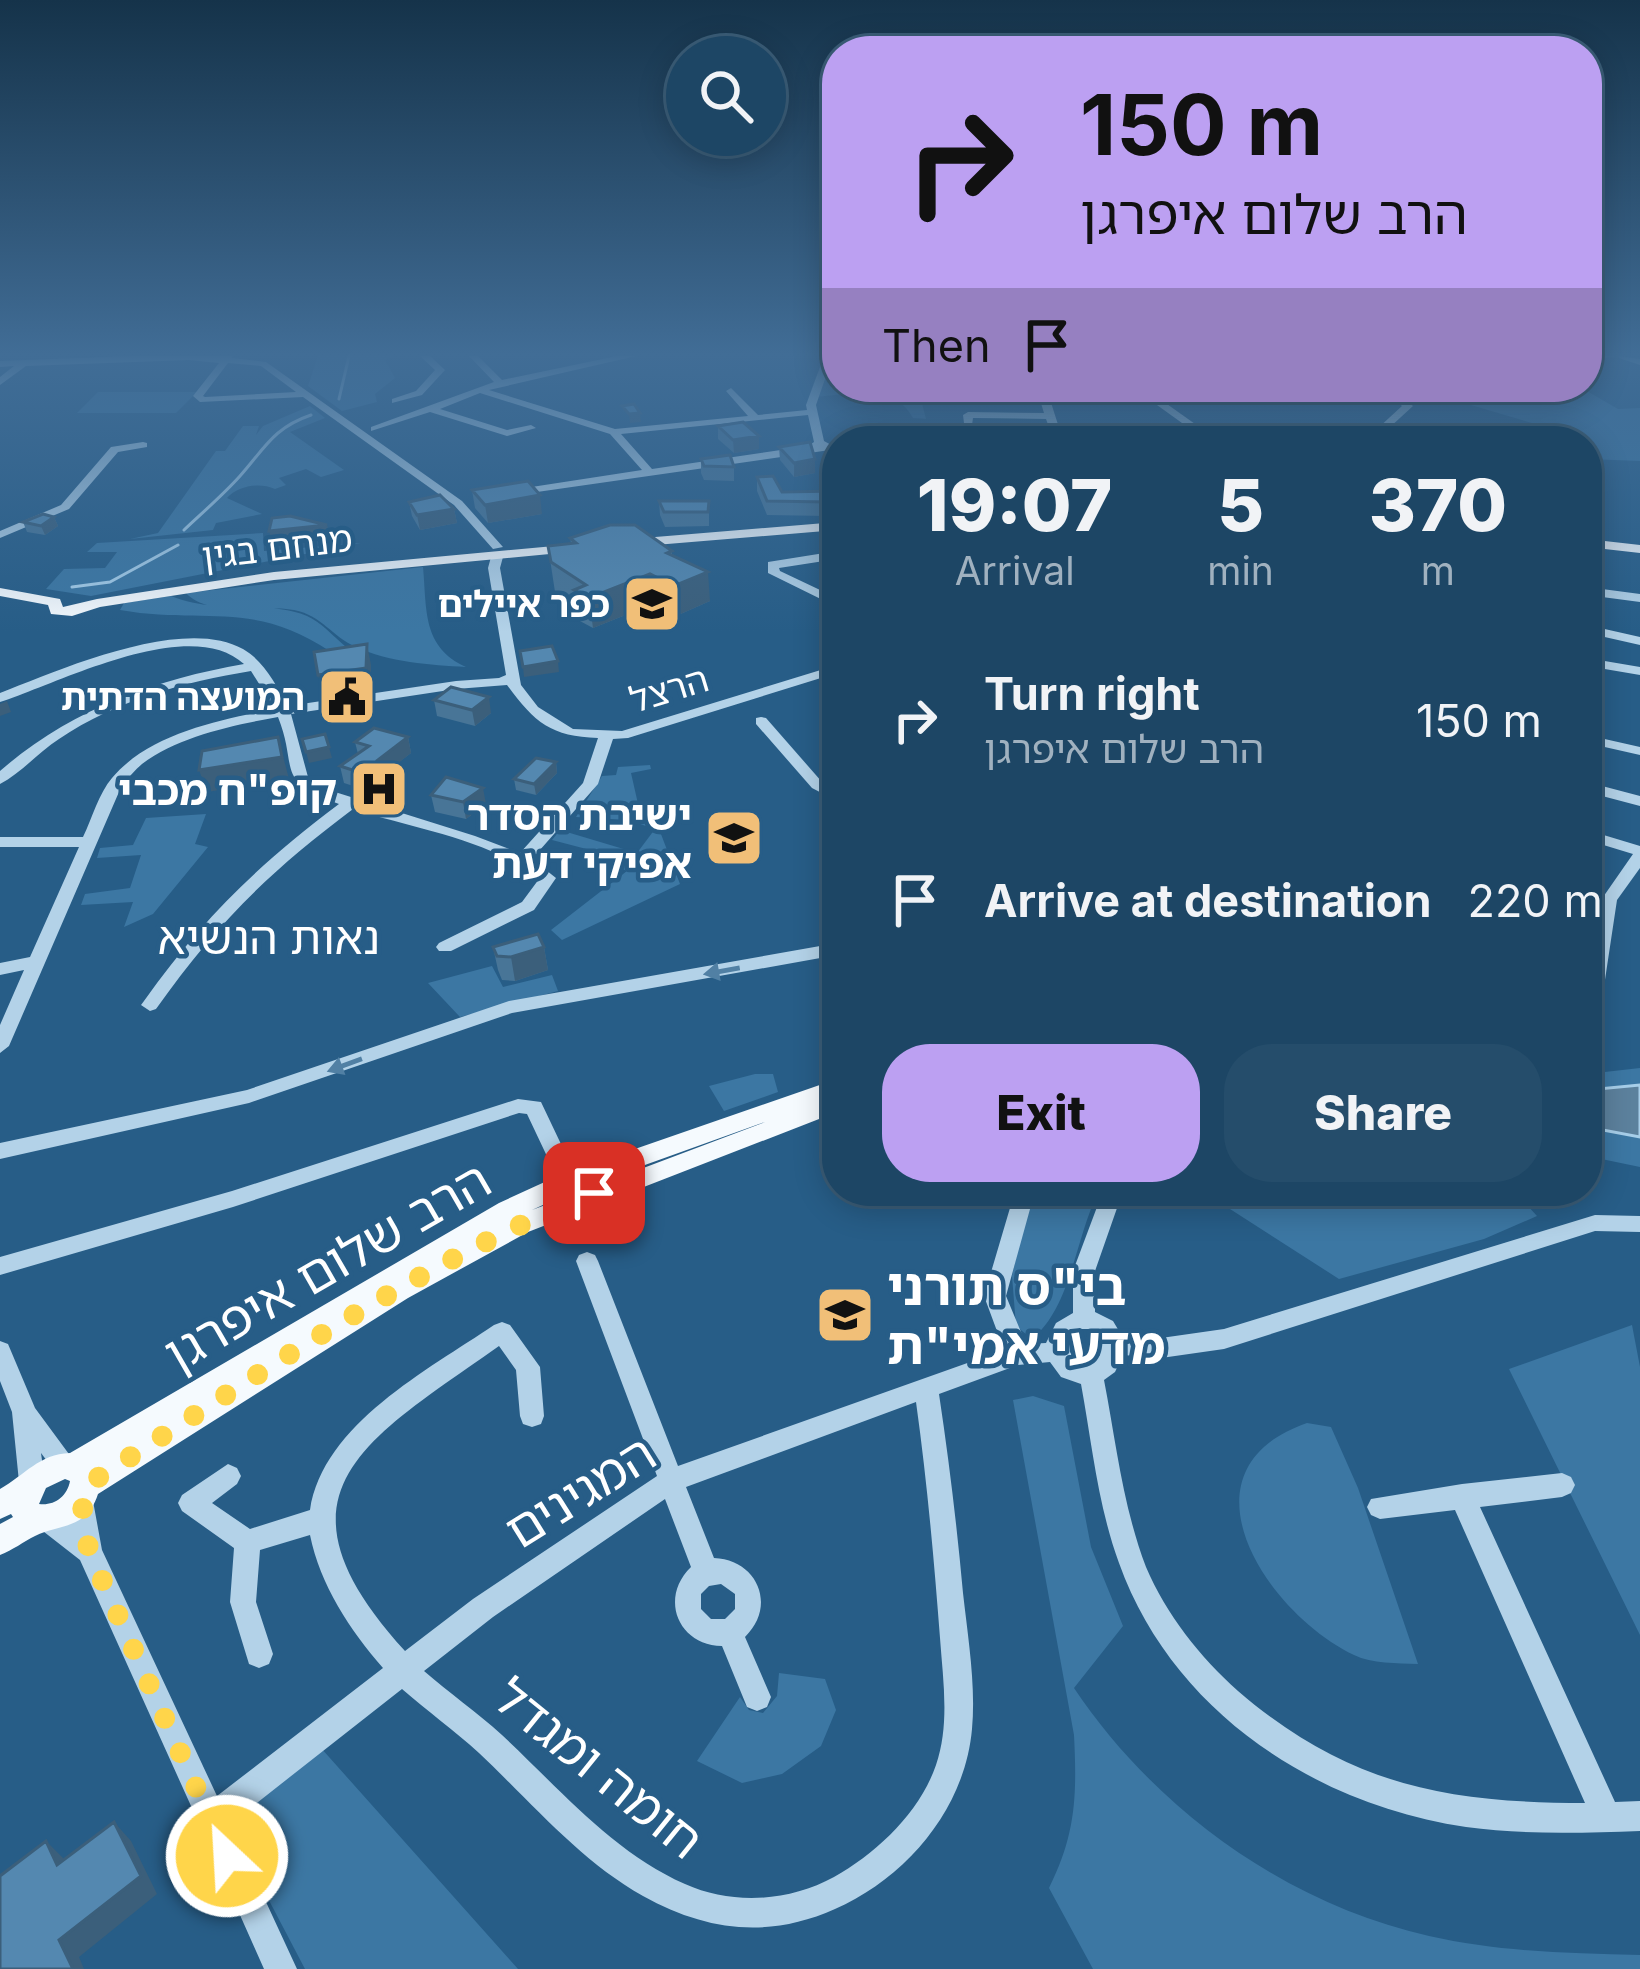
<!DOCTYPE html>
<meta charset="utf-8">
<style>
:root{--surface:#1d4665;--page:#254d6b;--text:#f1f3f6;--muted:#a0b1bf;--line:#3b5e79;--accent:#bca0f2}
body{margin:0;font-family:Inter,"Noto Sans Hebrew",sans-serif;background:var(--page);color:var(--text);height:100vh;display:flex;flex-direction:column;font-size:45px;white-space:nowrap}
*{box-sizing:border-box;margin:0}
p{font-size:39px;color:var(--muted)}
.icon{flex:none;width:66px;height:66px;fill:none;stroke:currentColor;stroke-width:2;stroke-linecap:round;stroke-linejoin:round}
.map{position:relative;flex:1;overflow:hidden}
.side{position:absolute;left:822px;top:426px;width:780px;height:780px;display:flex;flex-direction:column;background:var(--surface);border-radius:48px;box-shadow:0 6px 30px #0003,0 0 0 3px var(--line)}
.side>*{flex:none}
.banner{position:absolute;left:822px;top:36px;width:780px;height:366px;border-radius:48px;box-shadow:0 6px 30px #0003,0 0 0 3px var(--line);background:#bca0f2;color:#111;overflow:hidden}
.controls{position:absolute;left:666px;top:36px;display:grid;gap:24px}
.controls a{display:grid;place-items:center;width:120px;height:120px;border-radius:50%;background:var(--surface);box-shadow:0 6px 30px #0003,0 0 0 3px var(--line);font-size:60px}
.pin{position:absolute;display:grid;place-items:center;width:102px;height:102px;color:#fff;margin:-51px;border-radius:24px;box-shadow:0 6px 18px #0006}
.me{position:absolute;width:132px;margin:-66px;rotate:335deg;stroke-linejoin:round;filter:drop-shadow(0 0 9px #0008)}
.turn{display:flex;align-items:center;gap:42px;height:252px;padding:0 60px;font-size:54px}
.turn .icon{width:156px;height:156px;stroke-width:2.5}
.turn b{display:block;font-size:84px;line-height:102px}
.then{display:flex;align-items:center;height:114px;padding:0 60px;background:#0003;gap:24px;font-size:45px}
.eta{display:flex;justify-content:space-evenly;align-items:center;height:204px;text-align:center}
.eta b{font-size:72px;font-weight:800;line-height:84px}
.cta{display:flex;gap:24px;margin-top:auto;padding:24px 60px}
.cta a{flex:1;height:138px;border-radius:48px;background:var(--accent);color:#111;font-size:48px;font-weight:800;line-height:138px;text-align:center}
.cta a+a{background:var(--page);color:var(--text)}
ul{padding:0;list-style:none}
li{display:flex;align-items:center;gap:36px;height:180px;padding:0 60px}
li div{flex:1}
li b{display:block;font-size:45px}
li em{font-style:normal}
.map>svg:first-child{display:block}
.green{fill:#3c77a3}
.water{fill:#5c819d;stroke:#a7cee9;stroke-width:3}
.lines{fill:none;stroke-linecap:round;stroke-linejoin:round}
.stream{stroke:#a7cee9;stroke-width:3}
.minor{fill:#b3d2e8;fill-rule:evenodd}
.major{fill:#f5fafe;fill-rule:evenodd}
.wall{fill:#487597}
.shaded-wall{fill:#3b5f7b}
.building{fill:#5488b0;stroke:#3b5f7b;stroke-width:3}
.oneway{fill:#5180a4}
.route{stroke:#ffd54a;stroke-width:21;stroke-dasharray:0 37.8}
.labels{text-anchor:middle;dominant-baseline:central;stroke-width:9;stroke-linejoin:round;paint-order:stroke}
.far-street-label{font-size:36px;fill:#fff;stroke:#275d87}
.far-poi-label{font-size:36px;font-weight:bold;fill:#fff;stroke:#275d87;text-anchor:end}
.poi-label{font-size:42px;font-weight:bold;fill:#fff;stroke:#275d87;text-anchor:end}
.neighbourhood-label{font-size:45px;fill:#fff;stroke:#275d87}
.near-street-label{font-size:51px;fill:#fff;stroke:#275d87}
.near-poi-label{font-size:51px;font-weight:bold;fill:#fff;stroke:#275d87;text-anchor:start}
</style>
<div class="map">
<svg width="1640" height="1969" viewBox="0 0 1640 1969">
<rect width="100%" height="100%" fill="#275d87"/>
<path class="green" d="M318,356H393L385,360L395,378L375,394L377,402L342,411L308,386Z
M833,356L837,387L918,388L926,419L913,418C894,382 850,394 815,397Z
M1410,387H1580L1618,409L1640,408V461L1587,459V441H1553L1549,431L1532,423Z
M98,392H197L176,413H77Z
M310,406L325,418L290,432L344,470L321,477L306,469L279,478L286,485L275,489C259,482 238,486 227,498L262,514L216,523L213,530L130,539L158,533L216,451H225L243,426H259L256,435L263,426Z
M263,533L264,551L361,543L91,596L46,589L64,569L105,568L117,552H87L97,543Z
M423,567C427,610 422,647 466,667C431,665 388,662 356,647C331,636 323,616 294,610C264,604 207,617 186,593Z
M171,596C217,615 264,599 307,616C321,622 334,637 346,647L331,652C252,599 205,625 120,610L124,603Z
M650,765L651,769L631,773L641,817L656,821L680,884L562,940L551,930L627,871L592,855L594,851L552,840L560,830L637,853L655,829L628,820L576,817L602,776L616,775L618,767Z
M206,814L195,844L208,847L153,914L124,927L133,902L81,905L85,894L130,888L141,855L97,858L100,848L133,845L146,818Z
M492,966L503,987L552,975L558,991L460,1017L428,983Z
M1640,1068V1167L1587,1156V1074Z
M755,1074H773L778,1092L724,1111L709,1086Z
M1031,1191H1099C1075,1237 1072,1306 1032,1339L1016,1326L1012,1276Z
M1202,1191H1514L1537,1216L1484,1239L1339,1279Z
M1632,1325L1640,1367V1635L1509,1369Z
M1033,1396L1064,1406L1091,1547L1123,1626L1074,1688C1155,1809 1286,1904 1429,1936C1499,1952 1569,1953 1640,1955V1969H1093L1049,1888C1076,1834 1077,1795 1074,1735L1013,1400Z
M1307,1423L1331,1427L1358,1488L1418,1664C1397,1663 1372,1664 1354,1655C1266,1613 1172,1470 1307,1423Z
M779,1673L825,1679L836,1710L821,1746L782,1774L742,1783L697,1761L740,1697L749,1710L763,1713L777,1696Z
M321,1748L518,1969H305L242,1849L238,1825L256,1798Z"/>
<path class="water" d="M1640,1085V1137L1587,1127V1090Z"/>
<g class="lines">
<path class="stream" d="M339,399L349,356
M184,530C203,512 223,495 240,476C265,448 273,428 311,415
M72,587L110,582L178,545"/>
<path class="minor" d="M133,356H233L232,358L266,362L462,501L503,547L493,549L454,505L303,397L200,402L193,396L219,363L189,360L26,366L0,385V377L14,366L0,367V361ZM228,363L261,366L296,392L205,397L203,396Z
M420,356H430L445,370L422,395L392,403V399L416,391L435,370Z
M469,356H478L502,380L617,356H636L489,390L615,429L748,416L726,391L731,388L758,415L807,410L806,405L824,356H833L816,405L824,441L835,447L830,450L516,495L512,494V490L642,470L610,434L480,393L440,409L507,430L531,425L536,428L507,436L430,412L371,431V427L494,382ZM808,415L814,442L808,446L652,469L621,434Z
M1587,356H1615L1587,361Z
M1618,356L1640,359V365L1619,358Z
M1036,387H1046L1062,437L1082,441H1054L1046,419L973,418L972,425L964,423L963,415L968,412L1044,413Z
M1132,387H1143L1219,441H1207Z
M1379,387H1390L1413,406L1389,428L1405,434L1397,441H1385L1392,435L1377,429L1402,406Z
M143,442L147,443V447L118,452L69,509L0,538V531L61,505L111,447Z
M837,551V559L779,568L780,571L837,598V607L768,573V562Z
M497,553L503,557L500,568L521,685L538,707L573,729L622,731L837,665V673L628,738L613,739L598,784L532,859L556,878L534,910L451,951H439L436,947L439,943L522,902L539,879C487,838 414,829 353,809C269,872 216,924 156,1009L150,1011L141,1005L144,1001C202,919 259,864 339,804C273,780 299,770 278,717C234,725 179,736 142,764C135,770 128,778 122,785L9,1046L0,1053V1025L24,970L0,975V963L30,957L79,847H0V837H83C92,818 99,793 112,778C150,733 220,720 275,709L251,671C184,682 117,700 59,739C39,752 21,773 0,784V771C70,710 153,680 244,664C190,614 59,683 0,702V693C59,670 183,615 243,649C264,661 276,685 288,706L456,681L499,678L506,675L488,568L491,557ZM507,685C534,722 551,737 598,738L583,783L520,853L475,836L335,792L308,777L291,714L456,689Z
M1587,587L1640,594V602L1587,595Z
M1587,625L1640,637V645L1587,633Z
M1587,658L1640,667V675L1587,666Z
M761,717L766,718L822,782L837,790V801L812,788L756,724V718Z
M1587,735L1640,747V755L1587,743Z
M1587,782L1640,796V806L1587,792Z
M1587,830L1640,846V868L1617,900L1603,993L1593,1004L1587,1006V981L1601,900L1633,854L1587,840Z
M837,943V955L512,1013L249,1103L0,1159V1143L247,1090L509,1001Z
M518,1099L541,1102L579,1182L576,1188L569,1190L562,1188L527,1114L519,1113L233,1207L0,1275V1257L232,1191Z
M1015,1191H1035L1006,1296L1026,1344L1046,1343L1056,1323L1073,1313V1271L1103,1191H1123L1095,1271V1312L1113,1321L1122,1336L1161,1338L1224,1329L1595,1215L1640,1216V1232L1595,1231L1224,1349L1161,1358L1123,1355L1115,1372L1104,1380C1116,1442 1123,1507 1146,1567C1166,1614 1200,1657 1238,1691C1346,1784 1445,1803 1585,1803L1455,1510L1380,1519L1371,1515L1367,1507L1371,1499L1462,1484L1562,1473L1571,1477L1575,1485L1571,1493L1562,1497L1480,1507L1615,1802L1640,1801V1831C1582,1833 1524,1835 1466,1827C1315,1805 1172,1711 1119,1563C1098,1506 1092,1444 1081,1384L1061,1377L1050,1362L1018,1365L939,1394C949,1460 957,1527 963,1593C968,1638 976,1685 972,1729C965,1809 906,1878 835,1909C768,1939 706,1931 643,1896C580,1861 531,1802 479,1753C454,1730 427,1711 402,1689L230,1824L297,1969H264L203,1832L199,1831L196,1817L80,1560L39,1528L35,1519L39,1510L48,1507L72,1522L69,1498L73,1490L82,1486L91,1490L102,1550L217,1796L383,1668C350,1630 320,1585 310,1535L260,1550L256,1602L273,1654L269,1664L259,1668L249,1664L230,1602L234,1548L182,1511L178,1503L182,1495L228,1464L237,1468L241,1476L237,1484L212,1503L250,1529L310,1510C323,1424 428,1370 494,1325L502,1322L510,1325L540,1367L544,1416L541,1424L532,1427L523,1424L520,1416L516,1370L499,1346C366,1440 261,1493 405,1651L473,1599L657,1476L576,1261L579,1255L587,1252L595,1255L598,1261L678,1466L1004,1350L984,1296ZM1080,1329H1090L1100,1342V1355L1087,1364L1078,1363L1070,1352V1338ZM916,1402C927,1481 934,1559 940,1638C943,1680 950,1724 936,1765C920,1812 877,1853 834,1877C788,1902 732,1905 685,1884C612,1852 558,1787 502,1735C477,1712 449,1693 424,1671L493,1617L665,1499L691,1567C659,1598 678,1645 722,1646L747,1707L757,1711L767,1707L771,1697L745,1637C777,1606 758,1560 714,1558L686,1487ZM721,1584L735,1594V1609L725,1619H711L701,1609V1594L709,1586Z
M0,1341L8,1344L35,1408L77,1465L74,1473L65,1476L56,1473L41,1453L45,1482L41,1490L32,1494L23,1490L19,1482L12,1412L0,1381Z"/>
<path class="major" d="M837,522V530L631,547L624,543L631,539Z
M1587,539L1640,545V553L1587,547Z
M576,544L583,548L581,551L274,580L100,607L72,616L51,614L48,605L0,596V588L60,599L63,607L97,599L274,572Z
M837,1079V1112L528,1232L408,1298L98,1494C86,1530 62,1523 35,1536C23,1542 13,1550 0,1555V1524L13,1517L11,1514L0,1519V1489C25,1475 39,1454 70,1453L499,1203L560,1175ZM765,1122L532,1210L578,1189ZM65,1479L70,1481C67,1497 54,1506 39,1504L46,1488Z"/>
</g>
<path class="wall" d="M718,426L759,449L734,453L718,439Z
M779,447L815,473L794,477L780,460Z
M701,459L734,467V481L704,480L701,473Z
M757,477L782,492L837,491V507L827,516L767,515L757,491Z
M472,490L542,514L488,523L475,508Z
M659,501H709V526L665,527L660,515Z
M409,502L454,509L457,523L420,530L412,516Z
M54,517L58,526L45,535L27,532L23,522Z
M570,538L672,551V555L710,601L676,616L653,604L593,628L578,620L576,606L555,592L548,546L571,543Z
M434,700L491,713L475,726L437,716Z
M408,737L411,753L395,765L402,783L384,796L344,783L340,766L358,754L355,742Z
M556,762L557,773L536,795L516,790L514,779Z
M431,795L486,804L466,819L435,812Z
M493,947H544L548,970L515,981L502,980L498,970Z"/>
<path class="shaded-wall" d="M640,413L641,422L630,423L629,414Z
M759,436V449L734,453L733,440Z
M815,459V473L794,477V463Z
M837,493V507L827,516V502Z
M540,495L542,514L488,523L485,505Z
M454,509L457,523L420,530L417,515Z
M54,517L58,526L45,535L41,526Z
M327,525L330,539L273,545L269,531Z
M708,572L710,601L676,616L674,586Z
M650,574L653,604L593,628L589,598Z
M367,644L371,665V689L323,696L318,675Z
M558,661L559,672L524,677L523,667Z
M489,697L491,713L475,726L472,710Z
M7,701L11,712L0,716V704Z
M278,737L289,779L207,792L199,770Z
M408,737L411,753L382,776L378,760Z
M329,747L332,758L309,763L306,752Z
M556,762L557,773L536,795L534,784Z
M398,766L402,783L384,796L380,779Z
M483,788L486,804L466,819L463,802Z
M544,947L548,970L515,981L511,957Z
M114,1822L131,1841L157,1894L79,1957L84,1969H73L59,1940Z
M46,1841L65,1860L57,1865Z"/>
<path class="building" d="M634,404L640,413L629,414L622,406Z
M743,422L759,436L733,440L718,426Z
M810,442L815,459L794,463L779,447Z
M730,455L734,467L704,466L701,459Z
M773,476L782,492L837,491V493L827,502L767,501L757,477Z
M528,481L540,495L485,505L472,490Z
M440,495L454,509L417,515L409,502Z
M659,501H709L708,512H664Z
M43,514L54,517L41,526L23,522Z
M290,516L327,525L269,531L272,518Z
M610,525H635L672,551L667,553L708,572L674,586L650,574L589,598L574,590L586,585L551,562L548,546L576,543L570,538Z
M367,644L366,668L318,675L314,652Z
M552,646L558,661L523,667L520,651Z
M451,687L489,697L472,710L434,700Z
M374,728L408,737L378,760L398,766L380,779L340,766L369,746L355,742Z
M325,734L329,747L306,752L302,739Z
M278,737L282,757L199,770L202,751Z
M536,758L556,762L534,784L514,779Z
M446,777L483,788L463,802L431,795Z
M538,934L544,947L511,957L497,956L493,947Z
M114,1822L141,1876L59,1940L73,1969H0V1876L46,1841L57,1865Z"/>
<defs><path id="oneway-solid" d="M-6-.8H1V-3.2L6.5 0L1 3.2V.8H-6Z" transform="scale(3)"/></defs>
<g class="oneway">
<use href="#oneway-solid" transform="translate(722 971) rotate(170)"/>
<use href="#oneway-solid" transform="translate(345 1065) rotate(160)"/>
</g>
<linearGradient id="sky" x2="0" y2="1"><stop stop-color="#15334a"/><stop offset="0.56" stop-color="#416d96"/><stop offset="1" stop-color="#416d96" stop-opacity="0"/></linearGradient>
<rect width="1640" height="632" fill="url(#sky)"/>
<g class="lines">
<path class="route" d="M227,1856L89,1551L82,1512L88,1484C251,1380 414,1265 594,1193"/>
</g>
<defs>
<g id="university-square" transform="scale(3)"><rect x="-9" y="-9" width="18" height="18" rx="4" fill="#f1bf78" stroke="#275d87"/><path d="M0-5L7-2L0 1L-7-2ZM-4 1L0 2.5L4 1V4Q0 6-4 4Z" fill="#111"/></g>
<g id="civic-square" transform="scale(3)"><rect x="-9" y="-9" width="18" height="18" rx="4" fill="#f1bf78" stroke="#275d87"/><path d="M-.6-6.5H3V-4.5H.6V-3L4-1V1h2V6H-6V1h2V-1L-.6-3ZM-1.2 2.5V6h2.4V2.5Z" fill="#111"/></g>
<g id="hospital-square" transform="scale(3)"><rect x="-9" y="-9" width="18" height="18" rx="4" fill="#f1bf78" stroke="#275d87"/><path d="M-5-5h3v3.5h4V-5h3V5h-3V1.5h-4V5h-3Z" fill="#111"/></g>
<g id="school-square" transform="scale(3)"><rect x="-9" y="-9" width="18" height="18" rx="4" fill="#f1bf78" stroke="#275d87"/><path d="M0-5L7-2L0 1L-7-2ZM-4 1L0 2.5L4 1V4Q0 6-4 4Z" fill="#111"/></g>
</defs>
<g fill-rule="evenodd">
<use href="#university-square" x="652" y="604"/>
<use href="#civic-square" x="347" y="697"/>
<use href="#hospital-square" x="379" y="789"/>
<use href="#university-square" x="734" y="838"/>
<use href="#school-square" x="845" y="1315"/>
</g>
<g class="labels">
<g class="far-street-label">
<text transform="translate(277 547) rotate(-7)">מנחם בגין</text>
<text transform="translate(669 689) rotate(-17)">הרצל</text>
</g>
<g class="far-poi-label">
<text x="610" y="604">כפר איילים</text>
<text x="305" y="697">המועצה הדתית</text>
</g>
<g class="poi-label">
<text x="337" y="789">קופ"ח מכבי</text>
<text x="692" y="814">ישיבת הסדר<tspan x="692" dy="48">אפיקי דעת</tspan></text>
</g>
<g class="neighbourhood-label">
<text x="269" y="937">נאות הנשיא</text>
</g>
<g class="near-street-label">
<text transform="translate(327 1266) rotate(-30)">הרב שלום איפרגן</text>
<text transform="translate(580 1491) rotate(-32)">המגינים</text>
<text transform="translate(599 1768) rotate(39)">חומה ומגדל</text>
</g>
<g class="near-poi-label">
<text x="887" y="1286">בי"ס תורני<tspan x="887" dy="59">מדעי אמי"ת</tspan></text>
</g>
</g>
</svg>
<div class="controls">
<a><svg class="icon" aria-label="search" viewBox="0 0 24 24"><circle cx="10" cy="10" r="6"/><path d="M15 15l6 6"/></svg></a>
</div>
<div class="pin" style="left:594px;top:1193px;background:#d93025"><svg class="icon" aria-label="arrive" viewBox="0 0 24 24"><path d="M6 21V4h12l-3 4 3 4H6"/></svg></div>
<svg class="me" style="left:227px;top:1856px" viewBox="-20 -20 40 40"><circle r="17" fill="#ffd54a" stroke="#fff" stroke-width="3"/><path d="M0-11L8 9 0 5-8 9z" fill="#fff"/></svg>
<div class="banner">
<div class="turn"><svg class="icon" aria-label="right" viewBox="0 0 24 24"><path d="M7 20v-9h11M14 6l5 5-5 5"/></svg><div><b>150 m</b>הרב שלום איפרגן</div></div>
<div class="then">Then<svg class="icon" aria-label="arrive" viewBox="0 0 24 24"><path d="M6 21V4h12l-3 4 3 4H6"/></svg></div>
</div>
<section class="side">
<div class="eta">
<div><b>19:07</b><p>Arrival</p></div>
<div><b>5</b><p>min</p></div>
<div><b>370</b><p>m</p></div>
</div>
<ul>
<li><svg class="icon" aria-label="right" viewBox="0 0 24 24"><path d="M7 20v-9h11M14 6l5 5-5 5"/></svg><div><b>Turn right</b><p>הרב שלום איפרגן</p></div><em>150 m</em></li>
<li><svg class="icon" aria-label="arrive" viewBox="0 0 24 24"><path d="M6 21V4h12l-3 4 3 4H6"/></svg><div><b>Arrive at destination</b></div><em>220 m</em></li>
</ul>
<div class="cta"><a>Exit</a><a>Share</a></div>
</section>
</div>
